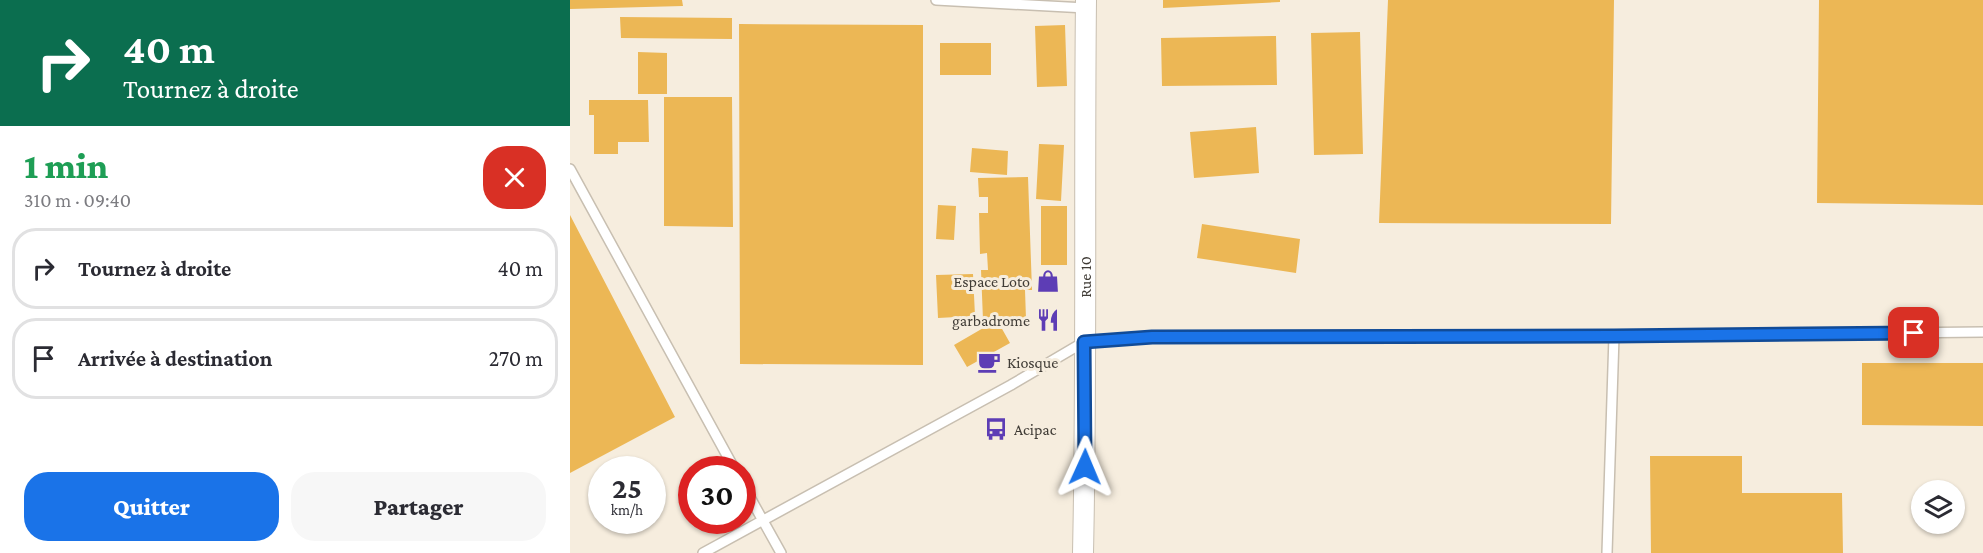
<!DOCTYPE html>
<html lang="fr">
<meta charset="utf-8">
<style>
:root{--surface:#fff;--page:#f7f7f7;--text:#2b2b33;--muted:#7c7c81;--line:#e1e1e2;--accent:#1a73e8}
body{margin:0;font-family:"Crimson Pro",serif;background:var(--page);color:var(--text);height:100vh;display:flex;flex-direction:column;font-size:22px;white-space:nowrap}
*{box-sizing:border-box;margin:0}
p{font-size:20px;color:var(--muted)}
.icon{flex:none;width:33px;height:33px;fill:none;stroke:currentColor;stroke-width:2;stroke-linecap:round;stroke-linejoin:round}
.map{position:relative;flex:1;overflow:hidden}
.panel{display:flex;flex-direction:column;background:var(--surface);width:570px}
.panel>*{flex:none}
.top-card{background:#0b6e4f;color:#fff;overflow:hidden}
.tools{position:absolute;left:1341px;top:480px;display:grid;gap:12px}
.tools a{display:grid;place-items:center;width:54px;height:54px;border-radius:50%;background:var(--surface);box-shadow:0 2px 4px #0004;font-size:30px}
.speed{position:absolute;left:18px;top:456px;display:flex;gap:12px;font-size:30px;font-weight:700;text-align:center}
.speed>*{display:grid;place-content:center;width:78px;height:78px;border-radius:50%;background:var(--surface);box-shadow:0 2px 4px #0004;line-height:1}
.speed small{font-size:15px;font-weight:400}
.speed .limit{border:9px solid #d22;background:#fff;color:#111}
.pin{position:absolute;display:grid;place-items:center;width:51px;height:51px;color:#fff;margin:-26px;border-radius:12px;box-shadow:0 3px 9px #0006}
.me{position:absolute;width:66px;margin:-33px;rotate:1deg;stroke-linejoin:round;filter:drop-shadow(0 0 4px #0008)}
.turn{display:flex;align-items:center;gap:21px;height:126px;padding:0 24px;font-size:27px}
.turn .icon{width:78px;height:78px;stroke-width:2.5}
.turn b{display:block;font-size:42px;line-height:51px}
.round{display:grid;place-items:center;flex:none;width:63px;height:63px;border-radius:24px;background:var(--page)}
.headline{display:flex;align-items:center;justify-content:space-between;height:102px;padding:0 24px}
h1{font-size:36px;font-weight:800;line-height:45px;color:#1e9e55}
.primary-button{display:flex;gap:12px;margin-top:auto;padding:12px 24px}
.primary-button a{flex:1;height:69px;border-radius:24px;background:var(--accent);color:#fff;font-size:24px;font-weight:800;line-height:69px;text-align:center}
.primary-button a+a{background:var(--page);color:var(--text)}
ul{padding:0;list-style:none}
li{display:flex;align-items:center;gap:18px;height:81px;margin:0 12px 9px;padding:0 12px;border:3px solid var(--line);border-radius:24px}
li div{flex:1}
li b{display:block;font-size:22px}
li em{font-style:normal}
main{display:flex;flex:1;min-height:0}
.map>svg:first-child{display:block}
.building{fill:#ecb755}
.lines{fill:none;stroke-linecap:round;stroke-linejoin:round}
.service-casing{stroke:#c8bfb1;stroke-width:12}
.minor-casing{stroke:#c8bfb1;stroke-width:22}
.service{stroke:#fff;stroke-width:9}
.minor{stroke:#fff;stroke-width:20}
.route-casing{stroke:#114b97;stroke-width:15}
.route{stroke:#1a73e8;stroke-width:10}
.labels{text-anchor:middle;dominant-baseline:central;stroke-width:6;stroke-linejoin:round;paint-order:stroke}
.street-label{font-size:16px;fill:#403c36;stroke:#f6edde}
.poi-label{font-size:16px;fill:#403c36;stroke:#f6edde;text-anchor:end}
</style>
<main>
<section class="panel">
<div class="top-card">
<div class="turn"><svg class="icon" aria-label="right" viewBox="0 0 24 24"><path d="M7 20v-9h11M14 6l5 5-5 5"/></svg><div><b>40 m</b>Tournez à droite</div></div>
</div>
<div class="headline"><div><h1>1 min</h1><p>310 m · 09:40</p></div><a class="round" style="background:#d93025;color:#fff"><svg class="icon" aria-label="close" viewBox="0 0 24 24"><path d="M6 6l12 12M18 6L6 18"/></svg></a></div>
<ul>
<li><svg class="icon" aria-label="right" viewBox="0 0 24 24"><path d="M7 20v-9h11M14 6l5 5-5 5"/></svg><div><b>Tournez à droite</b></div><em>40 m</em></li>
<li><svg class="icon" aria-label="arrive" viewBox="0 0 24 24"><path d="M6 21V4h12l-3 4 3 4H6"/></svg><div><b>Arrivée à destination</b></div><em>270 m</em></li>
</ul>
<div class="primary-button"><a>Quitter</a><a>Partager</a></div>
</section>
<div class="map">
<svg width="1413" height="553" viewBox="0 0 1413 553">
<rect width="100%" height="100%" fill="#f6edde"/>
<path class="building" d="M0,0H112L113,6L0,9Z
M593,0H710V2L593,8Z
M818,0H1044L1041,224L809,223Z
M1249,0H1413V205L1247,203Z
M50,17L162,18V39L51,38Z
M169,24L353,25V365L170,364Z
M495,25L497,86L467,87L465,26Z
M790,32L793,154L744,155L741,33Z
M706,36L707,85L592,86L591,38Z
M370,43H421V75H370Z
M68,52L97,53V94H68Z
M94,97H162L163,227L94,226Z
M19,100H78L79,142H48V154H24V115H19Z
M686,127L689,173L624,178L620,132Z
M469,144L494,145L491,201L466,199Z
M402,148L438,151L437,175L400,172Z
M458,177L462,290H455L456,319L413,320L411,270H418L417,253L410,254L409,213H418V197H409L408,178Z
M368,205L386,206L384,240L366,239Z
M471,206H497V265H471Z
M0,215L105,417L0,473Z
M632,224L730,239L726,273L627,258Z
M403,274L405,316L368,318L366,275Z
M427,320L440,343L397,367L384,345Z
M1292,363H1413V426L1292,425Z
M1080,456H1172V493H1272L1273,553H1081Z"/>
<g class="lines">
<g class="service-casing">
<path id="service" d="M366,0L516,8
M0,169L165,470
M172,483L211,553
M133,553L441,385L514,342L582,337L1044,336L1413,332
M1037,553L1044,336"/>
</g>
<g class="minor-casing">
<g id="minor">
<path id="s1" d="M513,553C517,369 514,184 516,0"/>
</g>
</g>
<use href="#service" class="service"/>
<use href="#minor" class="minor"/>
</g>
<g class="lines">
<g class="route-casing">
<path id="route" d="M515,467L514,342L582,337L1044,336L1344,333"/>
</g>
<use href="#route" class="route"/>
</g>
<defs>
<g id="shop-bare" transform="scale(1.8)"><path d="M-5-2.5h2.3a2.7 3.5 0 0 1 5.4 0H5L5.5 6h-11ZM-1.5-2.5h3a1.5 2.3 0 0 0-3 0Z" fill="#5d3db5" stroke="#f6edde" stroke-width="2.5" paint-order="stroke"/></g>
<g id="restaurant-bare" transform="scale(1.8)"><path d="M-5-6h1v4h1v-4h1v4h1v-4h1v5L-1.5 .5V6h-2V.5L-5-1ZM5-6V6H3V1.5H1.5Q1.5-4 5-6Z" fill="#5d3db5" stroke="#f6edde" stroke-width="2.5" paint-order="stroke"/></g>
<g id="cafe-bare" transform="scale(1.8)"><path d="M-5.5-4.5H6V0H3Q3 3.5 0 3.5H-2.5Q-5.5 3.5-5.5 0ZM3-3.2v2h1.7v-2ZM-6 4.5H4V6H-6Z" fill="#5d3db5" stroke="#f6edde" stroke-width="2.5" paint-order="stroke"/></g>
<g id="bus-bare" transform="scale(1.8)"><path d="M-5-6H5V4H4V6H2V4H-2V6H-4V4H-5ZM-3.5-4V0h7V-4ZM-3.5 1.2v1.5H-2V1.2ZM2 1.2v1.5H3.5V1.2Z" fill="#5d3db5" stroke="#f6edde" stroke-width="2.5" paint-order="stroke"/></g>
</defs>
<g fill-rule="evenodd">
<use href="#shop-bare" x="478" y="281"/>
<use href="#restaurant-bare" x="478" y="320"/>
<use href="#cafe-bare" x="419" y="362"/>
<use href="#bus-bare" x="426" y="429"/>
</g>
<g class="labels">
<g class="street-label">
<text stroke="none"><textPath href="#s1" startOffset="276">Rue 10</textPath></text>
</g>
<g class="poi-label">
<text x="460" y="281">Espace Loto</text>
<text x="460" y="320">garbadrome</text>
<text x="437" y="362" text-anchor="start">Kiosque</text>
<text x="444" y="429" text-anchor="start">Acipac</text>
</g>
</g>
</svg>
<div class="tools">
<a><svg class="icon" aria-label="layers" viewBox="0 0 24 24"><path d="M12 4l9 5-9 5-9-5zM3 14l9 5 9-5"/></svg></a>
</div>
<div class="speed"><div>25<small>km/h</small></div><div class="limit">30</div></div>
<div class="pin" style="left:1344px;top:333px;background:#d93025"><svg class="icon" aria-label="arrive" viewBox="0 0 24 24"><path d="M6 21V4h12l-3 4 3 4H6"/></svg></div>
<svg class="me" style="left:515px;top:467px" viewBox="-20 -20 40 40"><path d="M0-17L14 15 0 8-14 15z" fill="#1a73e8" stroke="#fff" stroke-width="4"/></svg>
</div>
</main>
